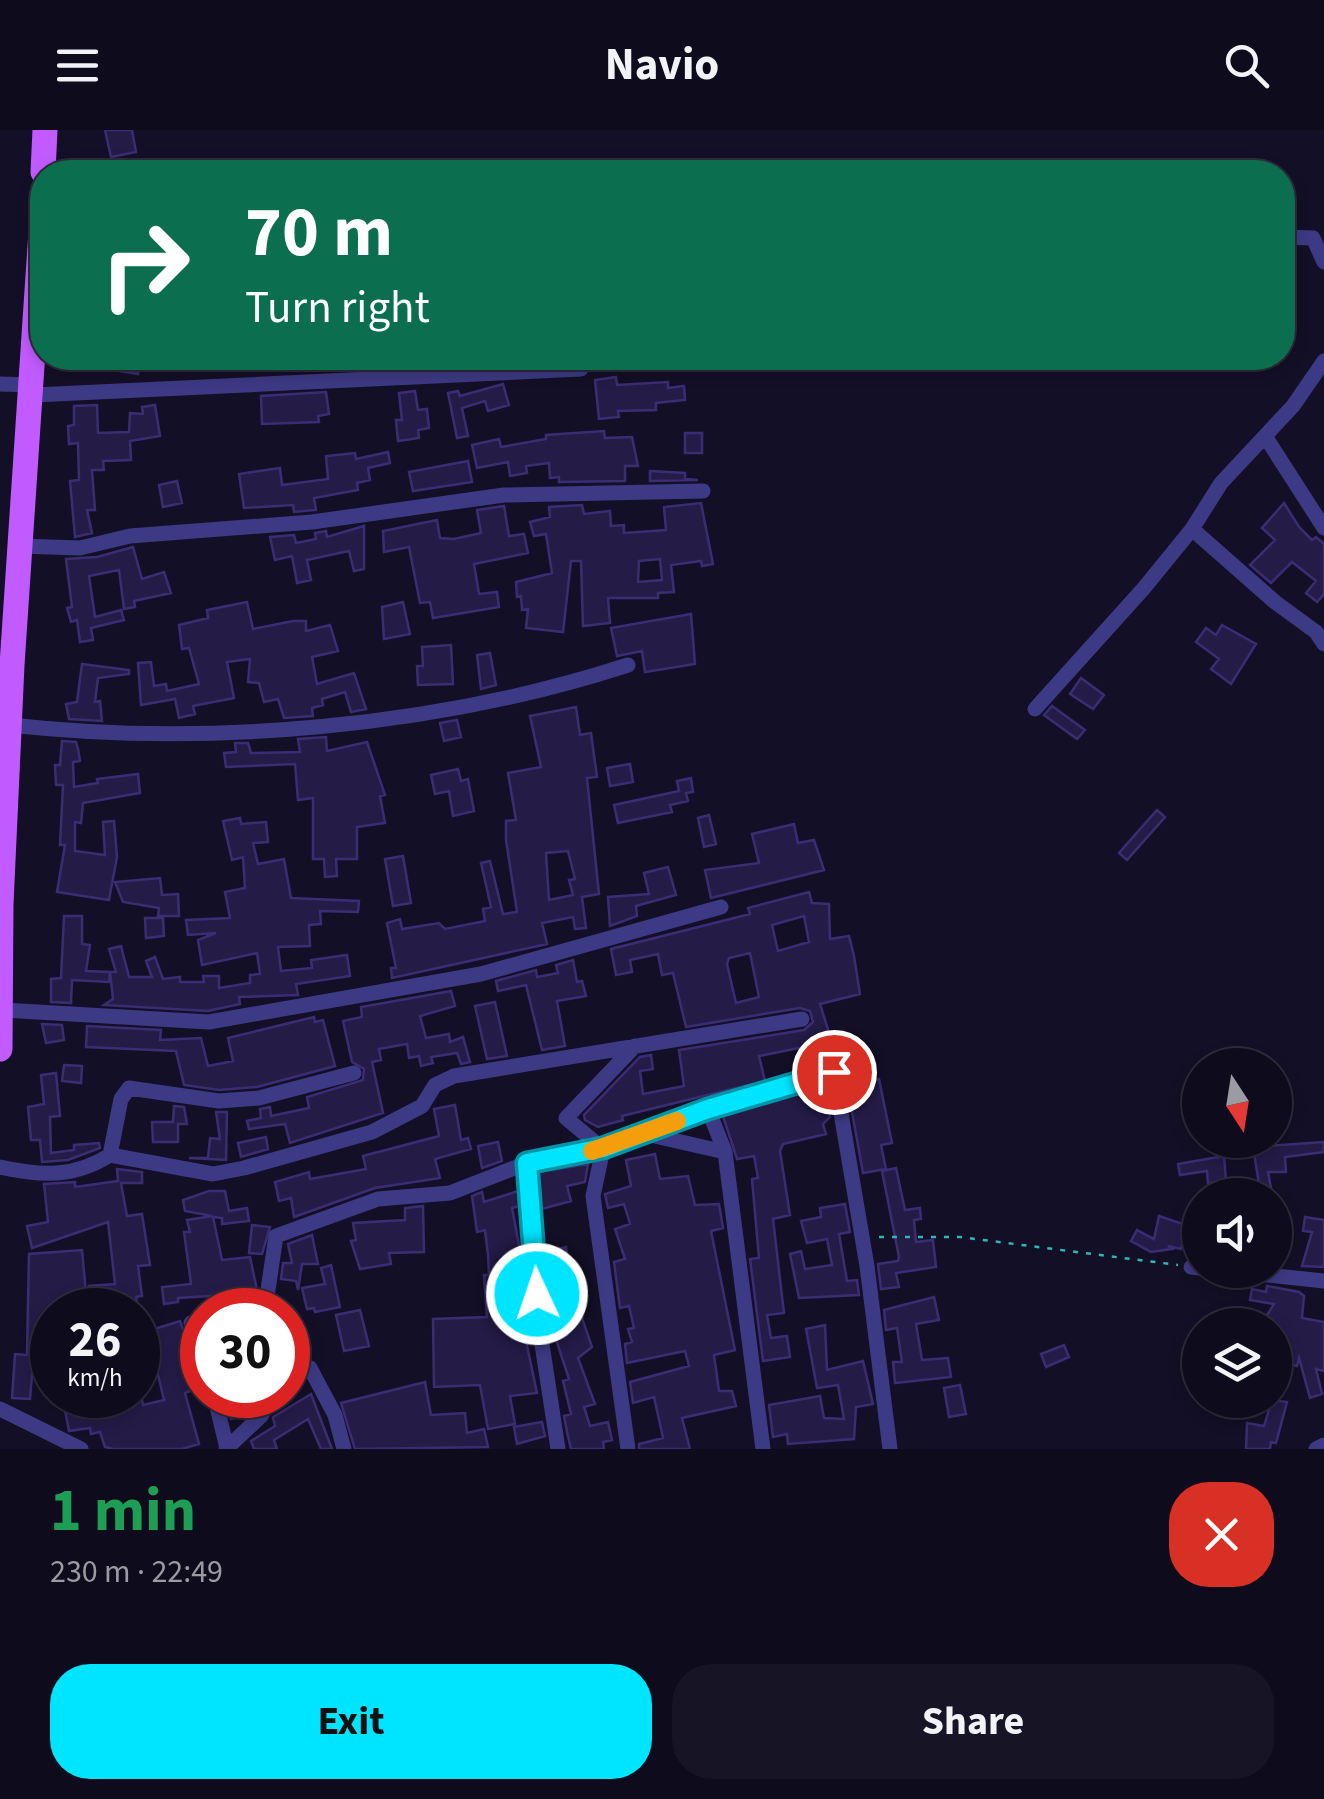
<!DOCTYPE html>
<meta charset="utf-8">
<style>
:root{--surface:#0e0b1c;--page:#171425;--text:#f1f3f6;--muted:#9b9ba3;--line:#2e2b3b;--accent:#00e5ff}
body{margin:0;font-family:"Source Sans 3",sans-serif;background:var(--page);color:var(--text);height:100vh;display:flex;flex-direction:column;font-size:38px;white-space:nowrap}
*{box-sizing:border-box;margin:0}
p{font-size:32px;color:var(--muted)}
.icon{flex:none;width:55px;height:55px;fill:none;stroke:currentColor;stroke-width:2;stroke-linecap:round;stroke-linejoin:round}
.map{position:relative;height:1319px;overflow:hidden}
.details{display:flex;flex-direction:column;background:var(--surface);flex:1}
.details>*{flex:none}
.banner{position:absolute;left:30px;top:30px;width:1265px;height:210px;border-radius:40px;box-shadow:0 5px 15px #0003,0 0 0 2px var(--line);background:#0b6e4f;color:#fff;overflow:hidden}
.needle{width:65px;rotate:168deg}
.fabs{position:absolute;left:1182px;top:918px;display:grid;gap:20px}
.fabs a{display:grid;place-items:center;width:110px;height:110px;border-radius:50%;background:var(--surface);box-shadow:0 5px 15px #0003,0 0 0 2px var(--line);font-size:50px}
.speed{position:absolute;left:30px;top:1158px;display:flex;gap:20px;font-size:50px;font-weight:700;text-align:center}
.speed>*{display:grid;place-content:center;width:130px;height:130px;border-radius:50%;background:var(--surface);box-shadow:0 5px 15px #0003,0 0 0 2px var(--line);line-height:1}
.speed small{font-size:25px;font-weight:400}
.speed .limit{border:15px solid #d22;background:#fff;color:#111}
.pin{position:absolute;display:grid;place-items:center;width:85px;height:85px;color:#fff;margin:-42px;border:5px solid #fff;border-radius:50%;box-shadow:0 2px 10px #0007}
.me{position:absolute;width:110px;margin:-55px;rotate:357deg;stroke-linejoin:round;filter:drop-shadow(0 0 8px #0008)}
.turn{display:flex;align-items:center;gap:35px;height:210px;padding:0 50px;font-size:45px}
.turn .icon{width:130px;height:130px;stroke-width:2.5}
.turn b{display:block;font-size:70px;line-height:85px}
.round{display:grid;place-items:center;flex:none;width:105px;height:105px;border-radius:40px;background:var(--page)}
.overview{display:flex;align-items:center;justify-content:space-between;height:170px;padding:0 50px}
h1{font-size:60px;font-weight:700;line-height:75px;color:#1e9e55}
.button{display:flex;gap:20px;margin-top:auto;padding:20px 50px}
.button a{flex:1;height:115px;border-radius:40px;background:var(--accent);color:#111;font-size:40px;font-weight:700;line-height:115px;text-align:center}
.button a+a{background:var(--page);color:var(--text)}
header{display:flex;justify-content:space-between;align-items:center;height:130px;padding:0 50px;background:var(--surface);font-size:45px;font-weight:700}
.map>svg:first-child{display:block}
.building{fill:#241b47;stroke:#3b2d73;stroke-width:2.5;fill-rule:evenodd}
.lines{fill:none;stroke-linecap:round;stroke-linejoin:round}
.path{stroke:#2fb8b0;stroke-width:2.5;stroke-dasharray:5 8;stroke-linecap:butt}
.street{stroke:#3d3a85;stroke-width:15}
.primary{stroke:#c25bff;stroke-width:25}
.route-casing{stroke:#0095a6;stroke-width:25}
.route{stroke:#00e5ff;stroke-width:18}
.slow{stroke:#f59e0b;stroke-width:18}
</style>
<header><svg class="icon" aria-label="menu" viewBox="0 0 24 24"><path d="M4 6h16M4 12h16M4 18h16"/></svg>Navio<svg class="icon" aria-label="search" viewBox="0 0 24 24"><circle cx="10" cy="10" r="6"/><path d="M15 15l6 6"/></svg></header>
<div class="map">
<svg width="1324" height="1319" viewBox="0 0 1324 1319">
<rect width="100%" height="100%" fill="#130f26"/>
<path class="building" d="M105,0H132L136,22L111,27Z
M109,228L139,232L138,244L107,239Z
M381,228H427L428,235L378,237Z
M616,247L617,255L668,252V258L684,256L685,270L656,273V280L618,281L619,287L599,289L595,250Z
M503,254L509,275L488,281L485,271L462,278L468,306L457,308L448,263L458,261L460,266Z
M415,261L418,280L427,279L429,298L418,300L419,308L398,311L396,290H402L399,263Z
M326,262L329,284L318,286L319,292L262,294L261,266Z
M97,275L98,303L129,302L130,283L143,284L142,277L155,275L160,306L130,311L131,330L103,331L104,340H92L95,380H87L92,403L75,407L70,351L79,350L78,313L69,314L68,296L74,295V276Z
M604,301L605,308L632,307L638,336H625V351L559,352V347L550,348L549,333L526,336L527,343L510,346L508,332L477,338L472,315L499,309L501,317L546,309V305Z
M685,303H702V323H685Z
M388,322L390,333L368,338L370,350L357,353L358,360L314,368L316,380L294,382L293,375L244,378L239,344L280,338L282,355L328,349L326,326L355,323L356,329Z
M468,331L472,352L413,361L409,342Z
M650,341L685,343V349L698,350L650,351Z
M177,351L182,373L163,377L159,355Z
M701,373L713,434L702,436L701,431L671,435L674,462L658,463V468H608L610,493L583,496L581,431H571L563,502L526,498L528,479L522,480L521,466L517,467L516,452L552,443L546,404L534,406L530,392L550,387L549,377L582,375L584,384L610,381L611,396L624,395V403L666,400L664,377ZM660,429L662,450L638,452L639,431Z
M1284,373L1299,397L1312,410L1316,407L1324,414V464L1317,472L1306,463L1316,451L1292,432L1271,453L1250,435L1275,410L1262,398Z
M504,376L509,406L524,404L528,423L474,434L479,464L497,462L499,477L433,488L430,472L420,473L409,417L384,422L383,401L437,390L440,408L454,409L481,403L477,380Z
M364,396V439L354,441L349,421L307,430L311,450L297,453L292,426L275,430L270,407L294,405L296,413L316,409L315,403L326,401L327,407Z
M133,417L142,449L164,442L171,463L134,471L135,477L124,479L119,440L89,446L95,487L121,480L124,490L91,498L93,510L80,512L77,490L71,492L67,478L72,477L66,429L97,427Z
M247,472L253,499L293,491H306V501L330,495L338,521L312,527L317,554L354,543L366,579L351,582L345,562L322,569L323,575L312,578L313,586L284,588L278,569L264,572L259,553L248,552L250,529L227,532L234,568L193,576L195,584L179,588L175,569L141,575L138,533L151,532L154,556L166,554L167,561L199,554L189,518L182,519L179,495L208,488L207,480Z
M403,472L410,504L384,509L382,477Z
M691,484L695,534L645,542L642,521L617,526L611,498Z
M1222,495L1256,514L1231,554L1211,539L1219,529L1196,512L1206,498L1216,505Z
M451,515L453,554L418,555L417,536H423L422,517Z
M490,523L496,555L481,559L477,525Z
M82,534L129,540V544L98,548L95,572L100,571L102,591L69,589L66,574L77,572Z
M1081,548L1104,565L1093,579L1070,564Z
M1052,576L1085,600L1077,609L1044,585Z
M576,577L580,605L591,603L597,647L587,648L599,764L582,767L586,798L575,799L573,787L542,793L547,814L392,848L391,838H396L387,793L400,789L402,799L439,793L445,799L485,791L483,779L491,777L481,733L490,731L503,784L517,782L506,710V691L516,690L508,643L541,637L530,586ZM568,721L575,749L569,750L573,765L549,770L546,723Z
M457,590L461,607L444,611L440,593Z
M326,607L327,621L367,612L385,665L380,666L385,693L357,697V729H336L337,746L325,747L324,729H313V668L298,670L295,634L226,637L224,623L236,622L235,613H248L251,623L300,622L298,609Z
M62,611L76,612L78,619L80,631L73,632L74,657L98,653L97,649L138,644L140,663L83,673L81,693L75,692V721L105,725L103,692L114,691L117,727L109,770L57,762L65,715H60L63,655H56L55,635H60Z
M630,634L633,652L610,656L607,638Z
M458,639L461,651L468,649L474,681L453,686L449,661L435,664L431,645Z
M691,648L693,662L686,663L688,671L670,675L672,682L618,693L614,675L679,661L677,651Z
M1157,680L1165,687L1127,730L1119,723Z
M709,685L716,714L704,717L698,688Z
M240,688L241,694L266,692L268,712L253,713L258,734L284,729L291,768L359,771L358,782L320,781L321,794L309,795L310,816L278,817L281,841L312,838L311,830L347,825L350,846L296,854L298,865L239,867L240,874L208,881L104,875L113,869L110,842H116L109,819L121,816L129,847H152L146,831L155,827L163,849L180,847V852H204L203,846H219V858L250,853V845L260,844L257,823L202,835L198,810L216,803L188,805L186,790L230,788L225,762L245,758L243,727L232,730L223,691Z
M794,694L798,713L814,710L824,740L711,768L705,740L759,733L752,704Z
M403,726L411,773L393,776L385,729Z
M668,737L676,765L636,776L637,786L610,796L608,767L649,764L644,743Z
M160,748L162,765L178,764L179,786H158L159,778L123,772L115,752Z
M809,762L812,773L829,774L830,809L849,806L854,826L860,864L820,874L831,909L841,906L845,925L812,937L804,917L759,926L765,951L622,986L623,990L598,997L585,990L584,985L640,927L651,925L653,939L640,941L643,964L684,956L679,920L804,900L813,892L810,881L800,878L686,897L673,843L662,845L658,824L630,830L632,842L616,845L611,819L750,784L748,778ZM804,786L809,812L778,821L772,795ZM750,823L759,867L736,873L727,834L729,828Z
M64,786H82V814L90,815L86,841L110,842L109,852L72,850L71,873L51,872V849L61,848Z
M145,788H163L164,806L146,808Z
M573,830L577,852L582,851L586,866L557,871L565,916L542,920L526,855L498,861L496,851L536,840L537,847L558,843L556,835Z
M451,861L455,876L420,886L426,908L449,904L450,912L463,907L470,932L461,934L457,923L431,927L433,933L421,936L419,926L409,928L407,914L379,919L381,930L372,932L383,983L290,1013L285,994L249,999L247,991L261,988L260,979L270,977L271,986L309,978L307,967L363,950L364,939L352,932L343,891L362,887L361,877Z
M495,872L507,926L487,929L475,876Z
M314,887L315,892L323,890L335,936L257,957L219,960L184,955L176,921L86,917L87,896L161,900L160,910L201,908L208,936L233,931L228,908Z
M42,894L62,895L64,910L46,913Z
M64,935L82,936L81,953L62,951Z
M56,943L60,986L50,987L51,1023L74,1020V1015L99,1013L100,1018L68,1030L42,1032L40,1010H31L28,977L44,974L41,945Z
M879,949L892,1013L881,1015L886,1039L863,1043L850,971L867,967L864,953Z
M825,956L830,987L823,994L826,1004L783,1014L780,1021L790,1085L773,1089L784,1183L767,1185L771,1208L787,1206L790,1227L763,1231L750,1129L759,1128L752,1049L758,1048L754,1026L737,1029L723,986Z
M455,975L461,1010L468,1008L471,1019L435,1029L440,1048L375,1058L294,1087L291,1068L279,1071L275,1052L309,1042L310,1049L366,1039L363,1026L439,1006L434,979Z
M174,976L184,977L187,994H178V1012H153L152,992H173Z
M216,982H227L226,1030L189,1028H208L210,1008L220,1009Z
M266,1007L268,1019L241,1027L238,1013Z
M498,1012L502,1031L482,1038L478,1016Z
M1324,1012V1022L1285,1027L1286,1042H1268L1271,1058L1260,1060L1253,1017Z
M655,1024L660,1049L688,1046L695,1075L719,1074L723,1098L711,1101L735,1220L714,1225L719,1261H732L736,1276L682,1288L690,1319H639V1314L663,1308L654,1267L633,1273L630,1252L689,1236L685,1221L627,1233L625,1214L632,1212L628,1199L634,1198L629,1176L620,1178L614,1132L625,1129L615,1099L630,1094L624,1074L608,1078L605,1064L631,1056L626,1030Z
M1224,1026L1226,1051L1208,1053L1207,1041L1180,1045L1178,1034Z
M588,1034L585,1052L567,1056L571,1071L542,1079L539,1042Z
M896,1038L905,1080L920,1078L921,1089L914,1090L916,1112L933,1110L936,1137L896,1143L899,1157L881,1159L878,1134L898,1131L899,1127L882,1041Z
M117,1039L142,1042V1053H121L127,1086L142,1084L150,1135L138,1136L142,1166L136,1167L139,1180H124L122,1169L90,1171L89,1156L115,1154L108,1092L32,1118L27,1096L48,1092L44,1054L75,1052V1057L118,1051Z
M209,1061H225L229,1081L247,1078L249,1091L222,1094V1088L213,1087L222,1130L250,1127L257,1160L254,1180H225L245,1171L243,1164L178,1168V1172L164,1174L162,1157L191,1154L184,1102H190L187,1090L212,1086L185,1081L183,1070Z
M518,1061L519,1076L512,1078L523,1136L501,1141L504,1193L522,1192L537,1263L510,1266L515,1294L488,1299L480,1255L434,1257L433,1189L487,1187L484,1145H489L488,1125L485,1100L477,1102L472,1066L482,1062L484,1072Z
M845,1074L850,1102L839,1104L847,1151L857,1150L859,1165L799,1168L790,1124L801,1121L805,1139L832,1135L827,1109L807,1113L801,1091L821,1087L820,1078Z
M423,1076L424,1122L389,1123L391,1134L360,1139L351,1111L356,1110L353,1093L405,1090V1078Z
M1159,1086L1186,1095L1181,1119L1168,1116L1172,1119L1151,1122L1131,1111L1137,1100L1154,1109Z
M1305,1087L1324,1090V1137L1302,1136L1312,1102L1303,1101Z
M252,1095L270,1097L262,1124L249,1123Z
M312,1105L318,1134H302L298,1160L296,1151L281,1149L283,1133H292L288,1114Z
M566,1117L570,1148L556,1151L545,1122Z
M82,1120L86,1164H70V1180H52V1230L33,1234L30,1269L12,1268L15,1224L27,1225L29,1124Z
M331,1135L340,1177L315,1182L314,1178L307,1179L302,1158L325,1154L321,1138Z
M1267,1156L1299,1162L1304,1166L1302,1188L1324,1192V1241L1316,1239L1322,1264L1310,1268L1299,1228L1297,1236L1275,1232V1195H1261L1274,1174L1250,1170L1252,1159L1266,1162Z
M934,1167L939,1190L916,1194L922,1230L948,1228L951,1247L895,1253L893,1232H902L897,1198L886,1200L884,1180Z
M360,1180L369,1216L344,1221L336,1185Z
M581,1185L592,1217L578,1228L595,1274L584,1277L590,1296L608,1292L612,1310L603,1312L604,1319H571L567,1302L564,1286L571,1284L563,1251L569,1249L549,1188Z
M180,1191L202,1256L185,1263L199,1314L182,1319H113L105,1317L100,1302L91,1304L90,1298L69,1301L62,1265H141L143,1275L164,1270L155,1232L138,1236V1204Z
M825,1195L827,1240L863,1231L873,1274L856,1277L854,1309L788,1314L787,1304L773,1307L769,1275L820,1266L824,1288L844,1289L838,1255L817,1258L806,1199Z
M1064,1215L1069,1227L1046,1237L1041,1224Z
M425,1252L431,1285L465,1283L467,1303L484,1299L488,1317L355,1319L341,1273Z
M960,1255L966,1284L949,1287L944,1258Z
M311,1264L332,1319H321L308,1289L274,1310L277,1319H254L251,1311L275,1296L273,1287Z
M226,1265H253L255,1273L246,1285L231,1289Z
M1272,1270L1287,1272L1276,1313L1271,1312L1270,1319H1246L1247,1293L1264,1296Z
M542,1292L545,1306L517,1314L514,1297Z"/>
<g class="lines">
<path class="path" d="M879,1107H960L1178,1135"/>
<path class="street" d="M1282,107L1313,108L1324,132
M0,254L34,255
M34,265L581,239
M1265,306L1324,398
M1192,399L1275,472L1316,502L1324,514
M19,416L80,418L130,406L312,392L504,365L703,361
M1035,579L1144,458L1192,399L1221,353L1293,276L1324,231
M10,595C208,617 437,597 628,535
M3,880L209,892L481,844L721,777
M708,979L725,1022L763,1319
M646,1004L725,1022
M110,1025L121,969L129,958L219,971L259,968L354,943
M527,1033L538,1188L558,1319
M0,1037C41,1046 74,1048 110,1025L213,1044L244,1038L372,1002L422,976L435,955L454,946L802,889
M1191,1137L1200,1138
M1220,1140L1324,1151
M265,1180L276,1106L378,1069L450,1063L527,1033L603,1019L708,979L834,942L867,1136L890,1319
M191,1193L202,1230
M288,1242L310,1238L335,1285L344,1319
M214,1265L227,1318
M0,1279L81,1319
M226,1319L261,1286L272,1265
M628,1319L593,1066L603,1019L566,988L635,916
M1316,1319L1324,1315"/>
<path class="primary" d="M43,42L45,0
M0,919L1,774L12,535L42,86"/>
</g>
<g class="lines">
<g class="route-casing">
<path id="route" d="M537,1164L527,1033L603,1018L708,979L834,942"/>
</g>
<use href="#route" class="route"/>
<path class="slow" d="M592,1021L677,991"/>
</g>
</svg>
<div class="fabs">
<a><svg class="needle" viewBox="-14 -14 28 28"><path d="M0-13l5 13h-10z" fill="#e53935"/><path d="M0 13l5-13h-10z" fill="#9b9ba3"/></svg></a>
<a><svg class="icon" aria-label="sound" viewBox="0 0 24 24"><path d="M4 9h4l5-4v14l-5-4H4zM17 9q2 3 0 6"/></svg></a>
<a><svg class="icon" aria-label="layers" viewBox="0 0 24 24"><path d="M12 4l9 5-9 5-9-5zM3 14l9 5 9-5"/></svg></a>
</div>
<div class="speed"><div>26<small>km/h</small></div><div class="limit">30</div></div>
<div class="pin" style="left:834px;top:942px;background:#d93025"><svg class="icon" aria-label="arrive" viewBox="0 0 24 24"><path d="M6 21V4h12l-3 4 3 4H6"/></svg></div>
<svg class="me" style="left:537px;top:1164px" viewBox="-20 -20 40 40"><circle r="17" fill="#00e5ff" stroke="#fff" stroke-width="3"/><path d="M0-11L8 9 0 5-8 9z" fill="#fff"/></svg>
<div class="banner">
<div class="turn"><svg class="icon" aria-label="right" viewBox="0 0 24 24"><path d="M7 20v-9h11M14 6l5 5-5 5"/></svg><div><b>70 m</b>Turn right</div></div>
</div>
</div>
<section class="details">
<div class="overview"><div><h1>1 min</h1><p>230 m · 22:49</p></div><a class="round" style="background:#d93025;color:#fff"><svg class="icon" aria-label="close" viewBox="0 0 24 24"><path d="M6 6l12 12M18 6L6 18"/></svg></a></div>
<div class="button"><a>Exit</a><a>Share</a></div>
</section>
